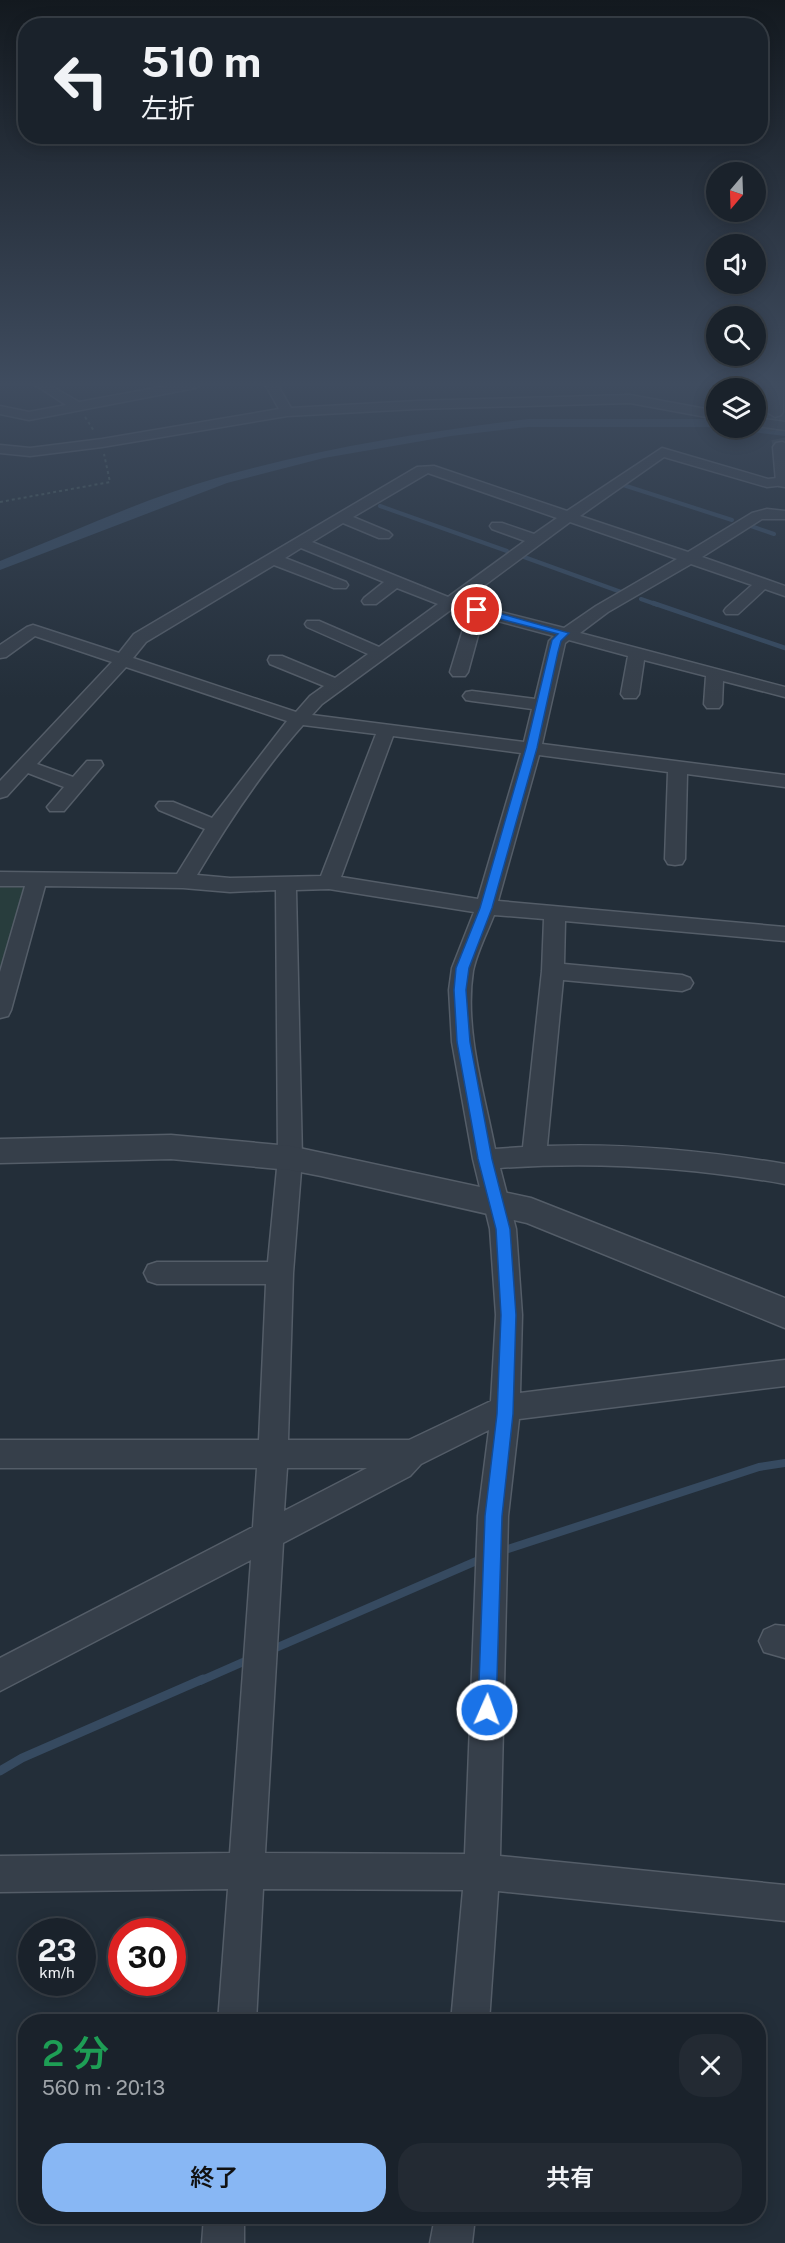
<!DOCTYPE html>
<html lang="ja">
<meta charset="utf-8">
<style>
:root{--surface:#1a222b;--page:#232a33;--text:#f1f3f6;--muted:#9fa4a9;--line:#383f47;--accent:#88b7f4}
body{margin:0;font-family:"Public Sans","Noto Sans JP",sans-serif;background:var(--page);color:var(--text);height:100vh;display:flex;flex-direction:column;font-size:22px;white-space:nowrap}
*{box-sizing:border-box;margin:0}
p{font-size:20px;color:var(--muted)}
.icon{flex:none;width:33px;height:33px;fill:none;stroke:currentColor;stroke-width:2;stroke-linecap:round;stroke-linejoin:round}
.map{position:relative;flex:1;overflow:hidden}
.side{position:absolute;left:18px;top:2014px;width:748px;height:210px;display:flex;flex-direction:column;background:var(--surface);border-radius:24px;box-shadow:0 3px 15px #0003,0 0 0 2px var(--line)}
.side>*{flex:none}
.banner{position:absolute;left:18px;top:18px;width:750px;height:126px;border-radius:24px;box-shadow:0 3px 15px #0003,0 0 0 2px var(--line);background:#1a222b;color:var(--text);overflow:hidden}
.needle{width:39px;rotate:199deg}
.controls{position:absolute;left:706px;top:162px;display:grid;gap:12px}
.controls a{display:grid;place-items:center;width:60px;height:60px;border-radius:50%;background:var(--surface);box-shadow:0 3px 15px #0003,0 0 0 2px var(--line);font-size:30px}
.speed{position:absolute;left:18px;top:1918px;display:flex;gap:12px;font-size:30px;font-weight:700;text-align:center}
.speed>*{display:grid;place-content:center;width:78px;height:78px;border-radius:50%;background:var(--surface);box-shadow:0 3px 15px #0003,0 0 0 2px var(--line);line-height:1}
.speed small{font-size:15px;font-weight:400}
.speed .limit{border:9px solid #d22;background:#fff;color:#111}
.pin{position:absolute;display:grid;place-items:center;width:51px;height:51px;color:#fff;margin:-26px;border:3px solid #fff;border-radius:50%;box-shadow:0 2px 6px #0007}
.me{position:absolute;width:66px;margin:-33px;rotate:2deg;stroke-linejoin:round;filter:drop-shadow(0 0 4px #0008)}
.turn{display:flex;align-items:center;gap:21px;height:126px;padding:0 24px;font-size:27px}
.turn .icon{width:78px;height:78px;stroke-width:2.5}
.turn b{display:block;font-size:42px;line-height:51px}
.round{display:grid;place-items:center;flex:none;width:63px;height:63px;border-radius:24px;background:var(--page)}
.summary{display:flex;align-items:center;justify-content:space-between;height:102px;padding:0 24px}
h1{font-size:36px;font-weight:600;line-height:45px;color:#1e9e55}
.action{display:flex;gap:12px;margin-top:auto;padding:12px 24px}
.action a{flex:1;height:69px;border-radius:24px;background:var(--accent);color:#111;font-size:24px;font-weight:600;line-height:69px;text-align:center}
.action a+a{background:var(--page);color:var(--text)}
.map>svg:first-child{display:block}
.green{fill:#283d3d}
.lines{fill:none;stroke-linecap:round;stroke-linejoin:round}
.stream-far3{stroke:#364a60;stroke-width:4}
.stream-far2{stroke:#364a60;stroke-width:4.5}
.stream-far1{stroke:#364a60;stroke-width:8}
.stream{stroke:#364a60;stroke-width:9}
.canal{fill:#364a60;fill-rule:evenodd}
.tertiary-tunnel{stroke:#38434e;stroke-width:18;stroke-dasharray:18 9;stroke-linecap:butt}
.minor-casing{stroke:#545d68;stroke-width:3}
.tertiary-casing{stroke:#545d68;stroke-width:3}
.path{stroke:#465a5c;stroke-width:2;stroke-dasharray:3 3;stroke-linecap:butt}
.minor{fill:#363f4a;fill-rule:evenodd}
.tertiary{fill:#363f4a;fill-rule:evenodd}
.wall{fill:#3f4955}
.route{fill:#1a73e8;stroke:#114b97;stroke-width:1.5}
</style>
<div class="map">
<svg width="785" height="2243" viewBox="0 0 785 2243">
<rect width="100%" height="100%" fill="#232e39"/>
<path class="green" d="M0,879H37L0,1010Z"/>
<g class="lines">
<path class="stream-far3" d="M617,483L732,520
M380,506L507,551
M751,526L774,534
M524,557L621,592
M641,599L658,605"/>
<path class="stream-far2" d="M653,603L785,648"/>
<path class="stream-far1" d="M499,1552L759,1467L785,1463
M271,1650L481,1559
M200,1681L250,1659"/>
<path class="stream" d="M0,1771L22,1758L203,1679"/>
<path class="canal" d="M528,419H717V427H528L451,436L324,458L227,483L0,570V561C73,532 145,498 220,477C321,448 424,432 528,419Z
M756,425L785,428V436L753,432L747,428H756Z"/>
<path class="tertiary-tunnel" d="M775,412L782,447"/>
<g class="minor-casing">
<path id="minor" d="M34,384H48L79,402L177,384H201L195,388L29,420L0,414V406L29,412L66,405Z
M265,384H277L291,408L416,401L630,395L717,411V419L630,403L416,409L287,416L102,447L30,456L0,453V445L30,448L102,439L279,409Z
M756,418L785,422V430L756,426Z
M662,448L768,479L785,477V485L767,487L664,457L580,516L688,552L752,513L767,509L785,511V519H762L702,557L785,586V596L765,589L738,614H726L724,611L726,608L752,585L691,564L608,612L580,633L785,687V697L723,681L722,704L719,708H707L704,704L706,676L644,660L639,694L636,698H624L621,694L628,656L569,640L565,643L542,744L785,775V787L687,774L685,859L682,864L675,865L668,864L665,859L668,772L539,755L498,901L785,927V941L565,921L564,964L682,975L690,978L693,983L690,988L682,991L563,980L547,1146C627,1143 706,1151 785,1164V1184C690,1167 596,1161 500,1168L516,1229L522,1315L520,1393L785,1360V1386L519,1419L508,1516L500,1856L785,1885V1921L498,1891L489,2022H451L463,1890L263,1889L256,2022H218L228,1889L0,1892V1856L230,1853L251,1560L0,1691V1658L253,1527L257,1468H0V1440H259L266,1284H157L148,1281L144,1273L148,1265L157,1262H268L278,1158L276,890L230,892L183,888L45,886L11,1010L8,1016L0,1018V972L25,886H0V872L177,874L205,829L159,810L156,806L159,802H173L212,818L287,721L126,667L37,764L73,777L87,761H101L103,765L64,811H50L47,807L64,787L28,773L7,796L0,798V781L112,662L35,636L6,657L0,658V645L27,627L33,625L119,653L134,634L417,467L434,466L567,511ZM428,473L557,518L534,534L502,523H492L490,526L492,529L525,541L448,597L312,542L343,523L379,538H389L392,535L389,532L353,517ZM570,522L677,559L596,606L564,628L462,602ZM301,548L384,582L364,598L362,601L364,604H376L397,588L438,604L379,647L319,621H307L305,624L307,627L368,654L335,678L282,656H270L268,660L270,664L324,686L310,696L296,712L133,658L146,642L274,565L334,588H346L348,585L346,582L285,558ZM452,609L468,613L450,672L453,676H465L468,672L483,617L554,636L549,641L535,699L472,691L466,692L463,696L466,700L472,701L532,709L524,742L312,715L322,704ZM303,725L376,734L321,876L230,878L197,875C228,823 262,771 303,725ZM393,736L521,753L478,899L341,877ZM329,889L474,912L452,968L449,990L452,1042L473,1159L490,1229L496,1315L491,1401L409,1440H288L293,1273L302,1158L296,890ZM494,915L544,919L542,971L523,1147L495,1149C484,1092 464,1029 473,971C477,952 487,933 494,915ZM489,1430L478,1516L465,1854L265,1853L283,1543L410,1476L421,1464ZM287,1468H367L284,1511Z
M775,1625L785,1626V1658L764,1652L759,1641L764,1630Z
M204,2217H244V2243H202Z
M435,2217H475L472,2243H430Z"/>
</g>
<g class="tertiary-casing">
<path id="tertiary" d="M767,384H783V412L781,415L775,417L767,412Z
M782,442L785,443V487L779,486L776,482L773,447L776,443Z
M171,1135L290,1146L531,1198L785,1298V1328L527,1223L321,1176L290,1170L171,1159L0,1163V1139Z"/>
</g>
<path class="path" d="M85,417L94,431
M0,502L110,482L104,454"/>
<use href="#minor" class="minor"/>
<use href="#tertiary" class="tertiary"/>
</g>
<path class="wall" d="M718,384H741L740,388L718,386Z"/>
<linearGradient id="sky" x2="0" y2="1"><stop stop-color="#13191f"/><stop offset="0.55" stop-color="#3f4c5f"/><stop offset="1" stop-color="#3f4c5f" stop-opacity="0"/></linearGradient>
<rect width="785" height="698" fill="url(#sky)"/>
<path class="route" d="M477,607L569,633L561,641L558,652L537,748L492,908L469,968L466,990L470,1042L492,1159L510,1229L516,1315L513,1414L502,1516L496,1710L494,1717L487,1720L480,1717L478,1710L485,1516L497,1414L501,1315L496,1229L478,1159L457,1042L454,990L456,968L480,908L526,748L549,652L552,640L558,634L473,612L472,610Z"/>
</svg>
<div class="controls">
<a><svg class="needle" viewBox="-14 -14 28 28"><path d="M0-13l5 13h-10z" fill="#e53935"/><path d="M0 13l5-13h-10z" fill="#9fa4a9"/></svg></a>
<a><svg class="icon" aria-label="sound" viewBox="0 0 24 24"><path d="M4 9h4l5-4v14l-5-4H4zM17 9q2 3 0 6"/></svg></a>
<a><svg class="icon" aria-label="search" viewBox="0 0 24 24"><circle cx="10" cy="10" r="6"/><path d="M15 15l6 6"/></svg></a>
<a><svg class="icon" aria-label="layers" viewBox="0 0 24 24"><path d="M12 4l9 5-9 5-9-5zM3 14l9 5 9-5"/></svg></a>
</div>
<div class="speed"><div>23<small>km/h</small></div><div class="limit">30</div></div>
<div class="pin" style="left:477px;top:610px;background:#d93025"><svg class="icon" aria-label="arrive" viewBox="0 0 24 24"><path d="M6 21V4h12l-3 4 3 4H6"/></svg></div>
<svg class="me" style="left:487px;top:1710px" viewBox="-20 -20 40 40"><circle r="17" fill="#1a73e8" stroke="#fff" stroke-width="3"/><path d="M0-11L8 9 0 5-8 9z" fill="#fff"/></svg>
<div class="banner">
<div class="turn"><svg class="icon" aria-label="left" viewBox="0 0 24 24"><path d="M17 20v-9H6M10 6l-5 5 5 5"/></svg><div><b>510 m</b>左折</div></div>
</div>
<section class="side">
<div class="summary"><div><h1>2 分</h1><p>560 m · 20:13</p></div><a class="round"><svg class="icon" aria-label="close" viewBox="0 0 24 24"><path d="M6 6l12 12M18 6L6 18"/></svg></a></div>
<div class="action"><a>終了</a><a>共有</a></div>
</section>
</div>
